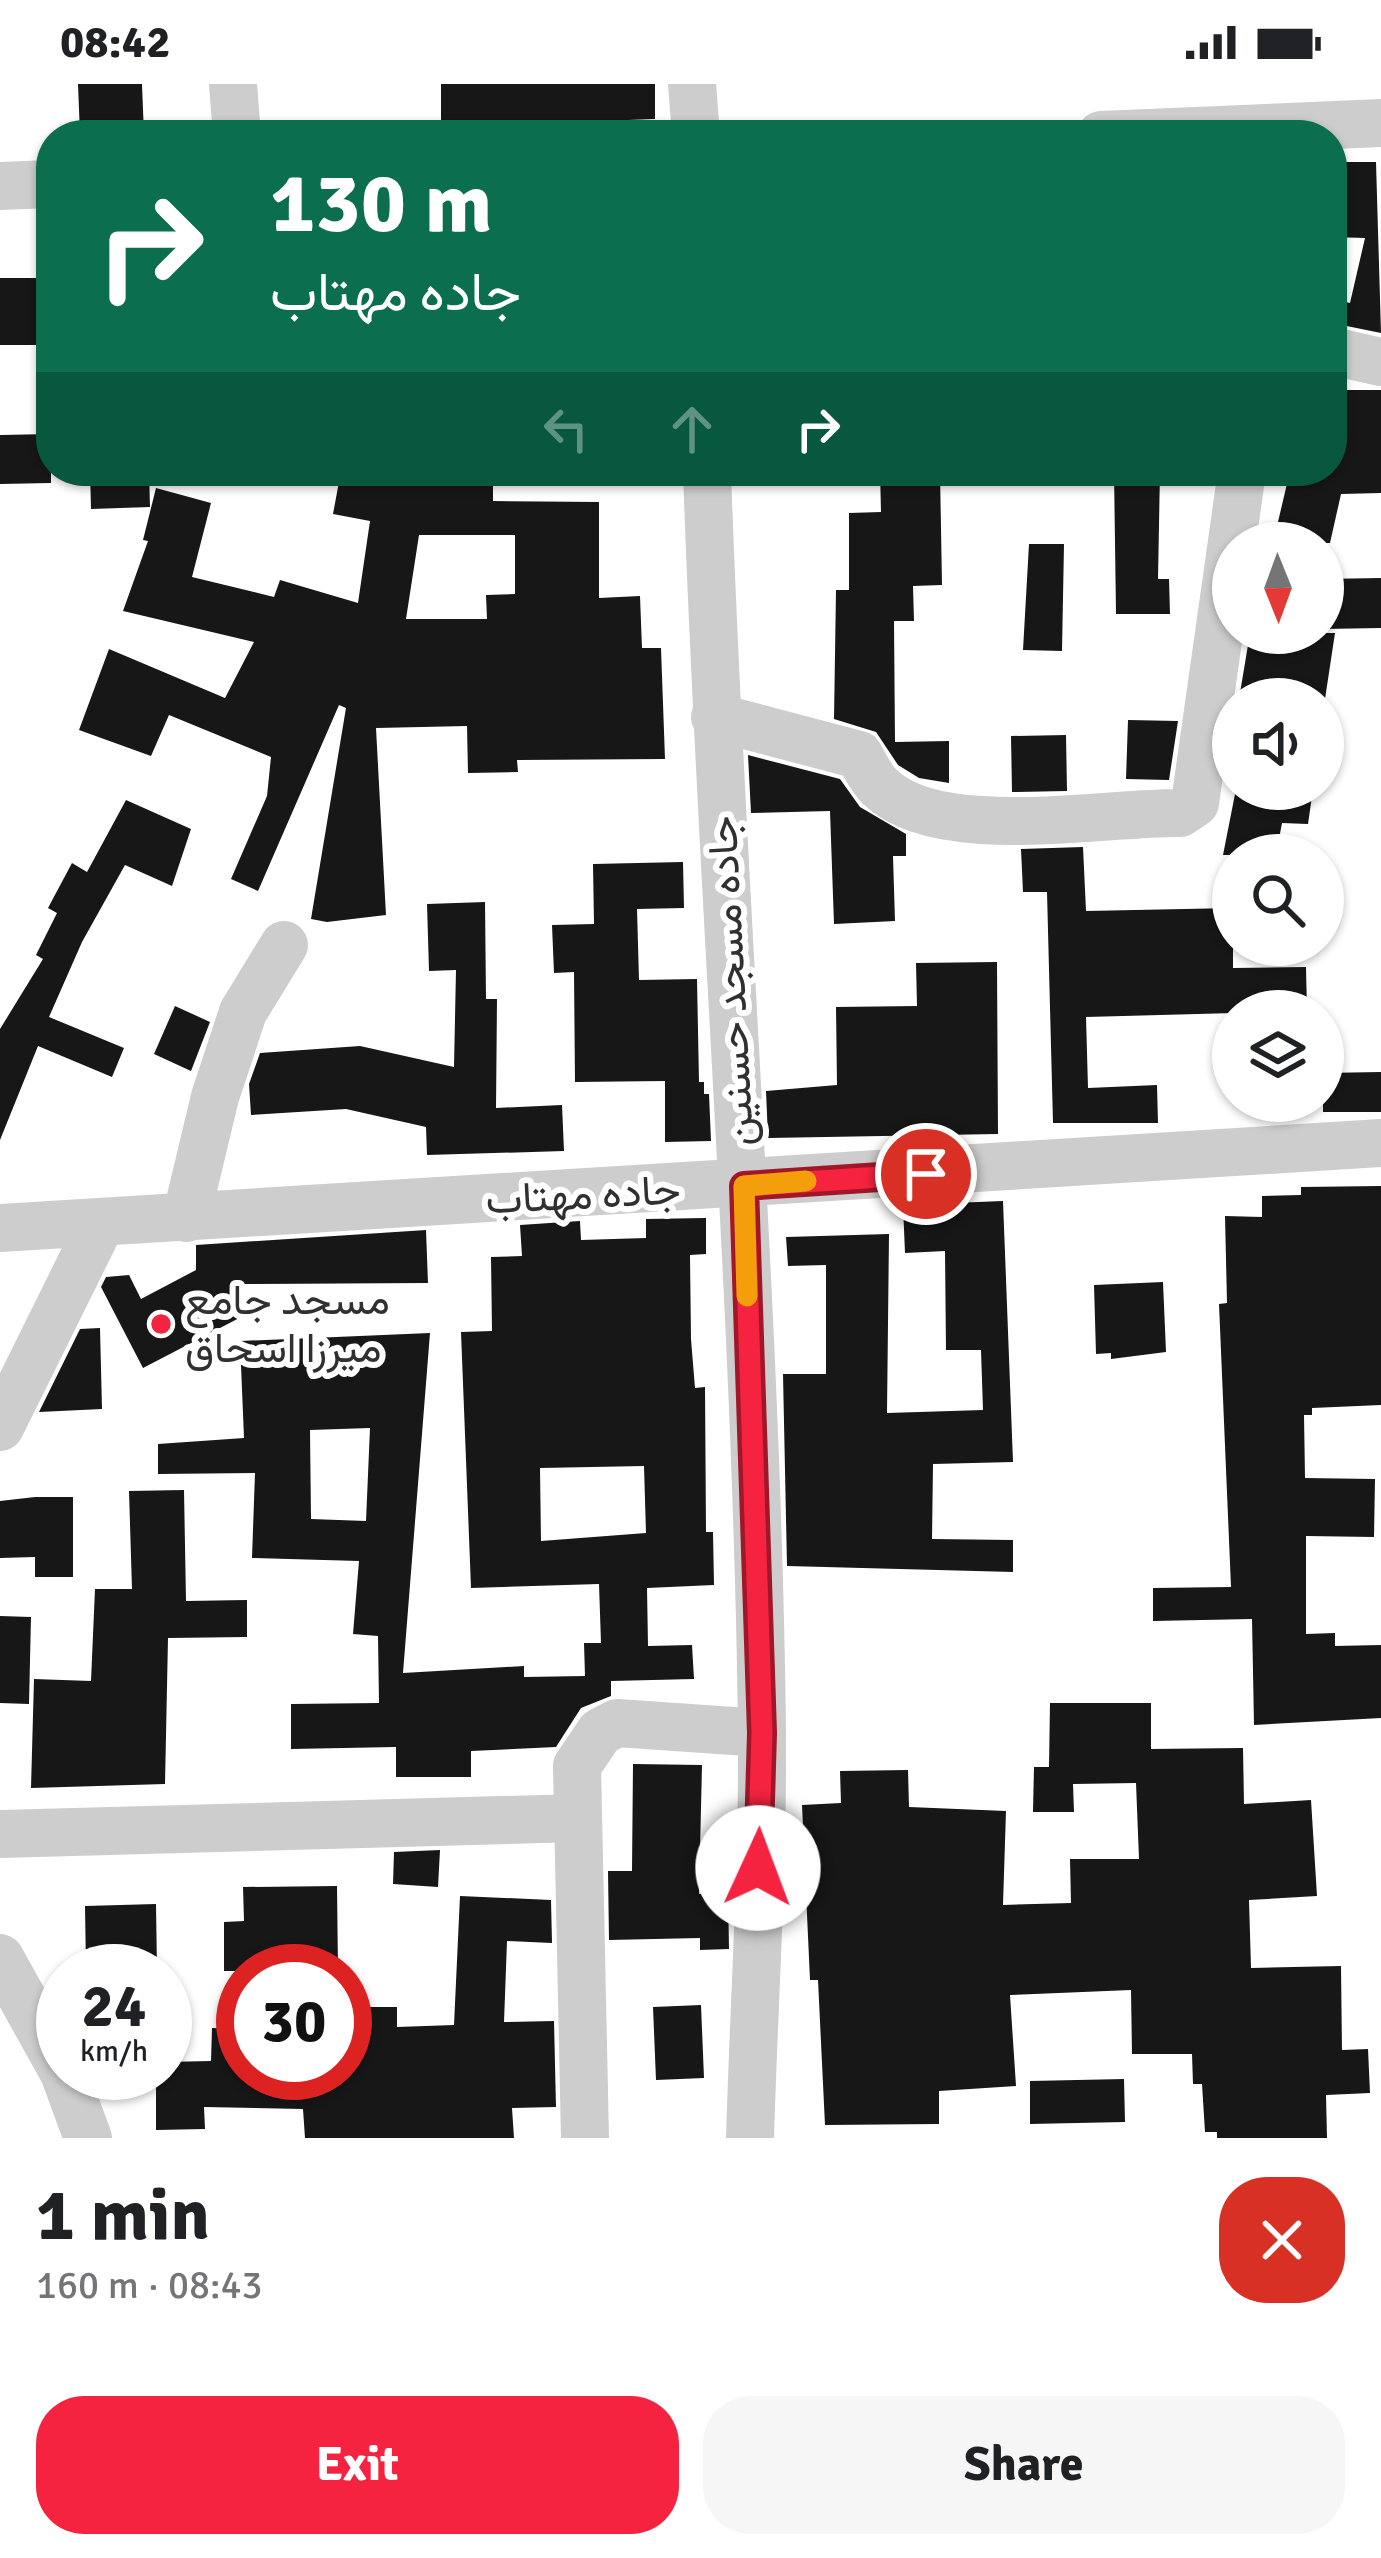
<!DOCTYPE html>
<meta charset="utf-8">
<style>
:root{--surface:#fff;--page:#f6f6f6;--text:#202124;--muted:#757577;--accent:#f62340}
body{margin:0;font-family:Signika,Vazirmatn,sans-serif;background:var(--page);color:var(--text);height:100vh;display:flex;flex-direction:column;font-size:45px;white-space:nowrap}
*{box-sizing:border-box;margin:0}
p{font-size:39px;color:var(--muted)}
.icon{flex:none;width:66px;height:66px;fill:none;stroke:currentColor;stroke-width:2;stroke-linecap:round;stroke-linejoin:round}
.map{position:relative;height:2054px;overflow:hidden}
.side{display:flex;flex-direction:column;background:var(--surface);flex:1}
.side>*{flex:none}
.top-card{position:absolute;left:36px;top:36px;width:1311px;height:366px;border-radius:48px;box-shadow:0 3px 9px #0004;background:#0b6e4f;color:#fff;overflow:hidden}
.needle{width:78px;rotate:179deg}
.tools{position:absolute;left:1212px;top:438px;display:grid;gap:24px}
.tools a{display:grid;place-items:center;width:132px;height:132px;border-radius:50%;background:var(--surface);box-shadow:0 3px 9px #0004;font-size:60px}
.speed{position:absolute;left:36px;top:1860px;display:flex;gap:24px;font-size:60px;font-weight:700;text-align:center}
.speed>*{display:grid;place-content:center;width:156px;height:156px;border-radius:50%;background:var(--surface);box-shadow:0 3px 9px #0004;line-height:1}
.speed small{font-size:30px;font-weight:400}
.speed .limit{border:18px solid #d22;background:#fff;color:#111}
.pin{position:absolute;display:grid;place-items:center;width:102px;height:102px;color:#fff;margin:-51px;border:6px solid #fff;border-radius:50%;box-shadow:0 3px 12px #0007}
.me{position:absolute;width:132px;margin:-66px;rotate:2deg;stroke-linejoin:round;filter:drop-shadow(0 0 9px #0008)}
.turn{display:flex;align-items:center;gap:42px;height:252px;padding:0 36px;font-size:54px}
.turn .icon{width:156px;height:156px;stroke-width:2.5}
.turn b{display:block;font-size:84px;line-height:102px}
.lanes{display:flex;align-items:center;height:114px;padding:0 36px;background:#0003;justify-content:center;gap:60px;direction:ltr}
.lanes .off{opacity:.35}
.round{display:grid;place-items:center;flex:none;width:126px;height:126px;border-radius:48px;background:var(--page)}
.head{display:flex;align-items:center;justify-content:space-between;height:204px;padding:0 36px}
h1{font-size:72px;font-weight:700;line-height:90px}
.button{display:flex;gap:24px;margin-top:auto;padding:24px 36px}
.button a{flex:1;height:138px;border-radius:48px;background:var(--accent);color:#fff;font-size:48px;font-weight:700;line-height:138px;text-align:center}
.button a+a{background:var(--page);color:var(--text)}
.status{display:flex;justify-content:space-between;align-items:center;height:84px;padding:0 60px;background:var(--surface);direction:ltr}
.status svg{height:33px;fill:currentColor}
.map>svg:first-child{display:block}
.building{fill:#171717;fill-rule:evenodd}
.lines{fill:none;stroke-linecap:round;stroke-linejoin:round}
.minor{stroke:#cdcdcd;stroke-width:48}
.route-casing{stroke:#a0172a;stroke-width:30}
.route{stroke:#f62340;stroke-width:21}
.slow{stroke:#f59e0b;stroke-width:21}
.poi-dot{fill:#f62340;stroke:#fff;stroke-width:4.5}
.labels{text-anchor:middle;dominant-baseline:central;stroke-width:12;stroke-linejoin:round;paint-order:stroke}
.street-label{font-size:42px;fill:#303030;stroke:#fff}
.poi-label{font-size:42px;fill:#303030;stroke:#fff;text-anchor:start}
</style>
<div class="status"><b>08:42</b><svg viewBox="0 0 49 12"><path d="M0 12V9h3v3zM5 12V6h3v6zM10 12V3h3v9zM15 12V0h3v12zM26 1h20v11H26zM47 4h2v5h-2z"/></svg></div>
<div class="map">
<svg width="1381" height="2054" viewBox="0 0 1381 2054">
<rect width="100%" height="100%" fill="#fff"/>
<path class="building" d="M78,0H142L144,51H80Z
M441,0H655V35L441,43Z
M1332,78H1376L1381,249L1332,239V215L1350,219L1365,154L1332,153Z
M0,194H51V261H0Z
M1332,306H1381V409L1341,410L1330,459H1273L1290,387H1332Z
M51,350V399L0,400V351Z
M90,387H149L150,423L91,425Z
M341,387H493V417L599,418V514L640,512L642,564H661L665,675L517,676L518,688L468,689L467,642L376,644L386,831L327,838L311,835L346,624L339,621L258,807L231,795L267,712L271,673L169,631L151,672L79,646L109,565L225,614L254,558L123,527L148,457L143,456L156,404L211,419L192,493L274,513L280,496L358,519L370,437L333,430ZM419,451H515V510L486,511L487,535H406Z
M880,387H940L942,501L913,502L914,537H894L895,658L949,657V699L919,694L898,681L876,648L834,635L836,506H849V429L881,428Z
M1114,387H1160L1158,495H1169L1170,530H1116Z
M1029,460H1064L1062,567L1023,566Z
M1381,494V544L1323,545V495Z
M1250,549H1335L1325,615H1239Z
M1128,636L1178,637L1169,696L1126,695Z
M1066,651L1067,707L1012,708L1011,652Z
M748,671L840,695L860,723L906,750V772H893L895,837L834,840L830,727L751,729Z
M1236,705H1313L1308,740L1282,739L1276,771H1223Z
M126,716L191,745L172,802L125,781L82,858L49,933L124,964L112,993L38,962L0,1056V945L43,875L36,871L57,829L48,824L72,779L87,788Z
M1083,763L1086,827L1233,824V884L1306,883L1307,927L1086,933L1088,1004L1157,1001L1158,1039H1053L1047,808H1023L1021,765Z
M683,778L684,824L637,825L639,896L697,895L699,998H704V1010H709L711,1057L665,1058V997L575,998L574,888L554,889L552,841L594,840L593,780Z
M485,818L486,915H497L496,1024L562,1021L564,1067L427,1071L426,1043L346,1025L251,1031L249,1000L260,969L360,962L454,983L456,886L429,887L427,820Z
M997,878L998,1050L768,1054L766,1007L837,1001L836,923L917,922L916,879Z
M175,922L210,938L191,987L154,970Z
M1381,988V1028H1323V989Z
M1381,1102V1321L1312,1324V1331H1304L1305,1394L1375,1395L1374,1453L1306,1452V1550L1335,1549V1562L1381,1561V1634L1254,1641L1252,1535L1153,1537V1504L1231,1503L1219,1220L1227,1219L1225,1132L1262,1133V1112L1301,1111V1103Z
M1003,1117L1013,1378L933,1380L932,1455L1013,1456V1488L787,1482L783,1290H826V1181L788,1182L786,1153L889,1150L887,1329L983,1326L981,1266H946L945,1167L905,1169L903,1121Z
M706,1134V1170L690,1171L691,1255L695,1304L705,1303L706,1448H713L714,1501L647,1504L648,1562L692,1561L694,1595L611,1597V1612L581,1624L556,1663L471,1667V1693H396V1663L291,1665V1620L379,1619L378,1552L353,1550L359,1477L252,1474L255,1389L158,1390V1360L244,1354L240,1257L430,1249L403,1589L524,1582V1593L585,1592L584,1559H601L599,1500L471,1504L461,1248L492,1247L491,1173L522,1172L520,1141L580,1137L581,1156L646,1154V1135ZM370,1344L366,1437L311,1435L310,1346ZM644,1382L646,1449L541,1457L540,1384Z
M426,1146L428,1199L244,1200L245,1231L143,1284L101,1203L106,1193L129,1191L141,1215L196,1186V1161Z
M1163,1198L1166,1268L1111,1275V1269L1096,1270L1094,1201Z
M100,1244L102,1325L39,1328L80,1245Z
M184,1406L186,1517L247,1516V1553L168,1554L165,1700L31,1704L34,1595L91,1597L95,1505H132L129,1407Z
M35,1413H73V1493H35V1473L0,1474V1417Z
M0,1532L31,1533L29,1620L0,1619Z
M1050,1619H1151V1665L1243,1664L1244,1720L1311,1716L1317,1812L1249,1816L1251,1884L1341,1882L1342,1966L1368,1965L1370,2009L1326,2011L1327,2054H1217V2048H1205L1202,2000H1193L1192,1970H1132L1131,1906L1010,1911L1016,2002L939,2007V2040L825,2041L818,1896H810L802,1721L841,1719L840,1687L908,1686L909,1723L1006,1727L1003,1821L1071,1819L1070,1775H1139L1136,1699L1073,1700L1074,1728H1033L1034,1683H1049Z
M633,1680L702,1681L699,1810L728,1809L729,1865L700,1866V1854L609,1856L608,1787H632Z
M440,1766L438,1803L393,1800L394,1768Z
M337,1802L338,1887H224V1838L244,1837L243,1803Z
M460,1812L551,1816L552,1859L507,1857L504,1938L554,1937L556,2023L512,2024L514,2054H305L303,2025L204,2023L205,2045L156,2046V1989H165V1978L211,1977L212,1944L243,1945V1989H345V1923H397V1943L454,1941Z
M156,1820L157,1887H86L85,1822Z
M701,1921L704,1994L656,1996L653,1923Z
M1124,1995L1125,2038L1030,2040V1997Z"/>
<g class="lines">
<path class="minor" d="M233,0L237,51
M692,0L696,51
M1101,51L1381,39
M0,102L51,100
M1332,267L1381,278
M707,387C721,807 757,1226 762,1646C763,1782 754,1918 750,2054
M715,633L859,671C865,681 871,695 880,703C938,760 1104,728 1180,729L1195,719L1242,387
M186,1134L215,1013L243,928L284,861
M0,1144L1381,1059
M0,1343L101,1139
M0,1750L578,1734
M0,1874L63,1987
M64,1989L88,2054
M585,2054L577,1682L600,1648L617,1639L762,1649"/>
</g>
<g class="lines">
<g class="route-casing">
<path id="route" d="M758,1784L762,1649L744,1102L926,1090"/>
</g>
<use href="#route" class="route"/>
<path class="slow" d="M747,1212L744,1102L806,1097"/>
</g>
<circle class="poi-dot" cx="161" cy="1240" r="12"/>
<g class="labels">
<g class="street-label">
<text transform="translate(731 897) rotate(-93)">جاده مسجد حسنین</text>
<text transform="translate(583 1111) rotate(-3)">جاده مهتاب</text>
</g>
<g class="poi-label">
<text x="185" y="1216">مسجد جامع<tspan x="185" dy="48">میرزا اسحاق</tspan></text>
</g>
</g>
</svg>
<div class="tools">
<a><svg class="needle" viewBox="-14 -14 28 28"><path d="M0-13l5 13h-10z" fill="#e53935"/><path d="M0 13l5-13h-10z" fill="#757577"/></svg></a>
<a><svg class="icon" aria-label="sound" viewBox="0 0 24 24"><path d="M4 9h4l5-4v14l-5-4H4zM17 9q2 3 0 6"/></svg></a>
<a><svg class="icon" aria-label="search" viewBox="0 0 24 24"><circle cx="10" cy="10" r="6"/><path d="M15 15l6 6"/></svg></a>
<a><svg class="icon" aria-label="layers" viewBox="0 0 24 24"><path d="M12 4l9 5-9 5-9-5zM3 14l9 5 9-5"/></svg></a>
</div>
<div class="speed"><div>24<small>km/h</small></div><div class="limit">30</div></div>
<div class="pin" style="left:926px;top:1090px;background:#d93025"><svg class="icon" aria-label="arrive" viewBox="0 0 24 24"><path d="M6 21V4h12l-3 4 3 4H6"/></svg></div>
<svg class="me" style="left:758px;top:1784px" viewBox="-20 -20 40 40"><circle r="19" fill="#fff"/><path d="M0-13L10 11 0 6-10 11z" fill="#f62340"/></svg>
<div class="top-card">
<div class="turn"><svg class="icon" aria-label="right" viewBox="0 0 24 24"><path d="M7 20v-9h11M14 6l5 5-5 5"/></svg><div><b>130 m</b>جاده مهتاب</div></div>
<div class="lanes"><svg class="icon off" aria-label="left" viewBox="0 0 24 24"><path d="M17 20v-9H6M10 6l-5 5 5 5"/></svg><svg class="icon off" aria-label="ahead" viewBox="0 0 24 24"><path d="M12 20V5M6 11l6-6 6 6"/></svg><svg class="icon" aria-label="right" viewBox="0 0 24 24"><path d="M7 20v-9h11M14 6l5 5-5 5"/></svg></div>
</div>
</div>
<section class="side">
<div class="head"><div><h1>1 min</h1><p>160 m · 08:43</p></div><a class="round" style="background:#d93025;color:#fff"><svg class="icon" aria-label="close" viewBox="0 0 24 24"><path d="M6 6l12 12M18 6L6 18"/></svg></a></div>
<div class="button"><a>Exit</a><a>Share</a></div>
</section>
